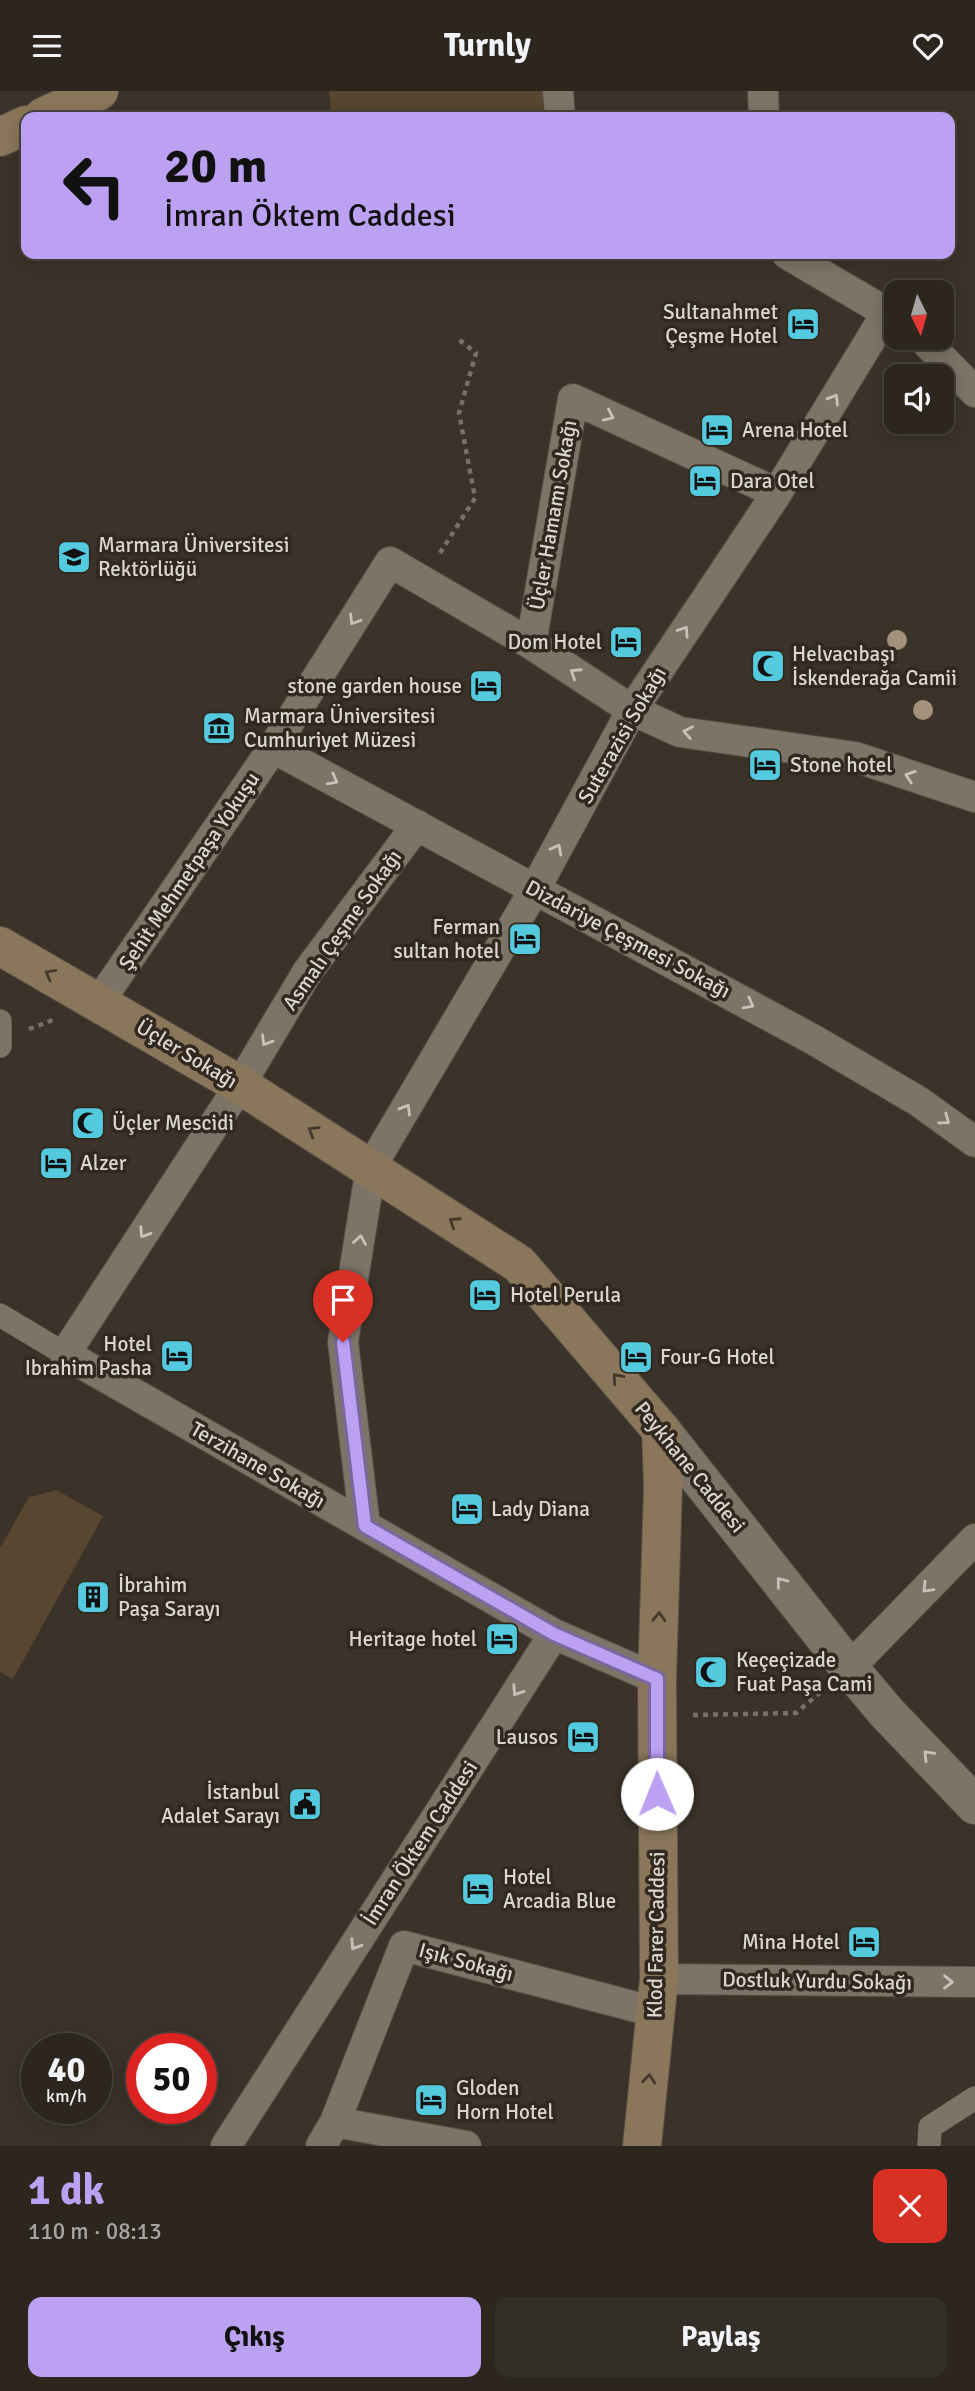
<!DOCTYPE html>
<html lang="tr">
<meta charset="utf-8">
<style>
:root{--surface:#2c261f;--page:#342e28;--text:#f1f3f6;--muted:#a6a5a4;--line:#48433d;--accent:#bca0f2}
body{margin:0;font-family:Signika,sans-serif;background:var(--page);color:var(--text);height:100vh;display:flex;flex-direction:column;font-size:26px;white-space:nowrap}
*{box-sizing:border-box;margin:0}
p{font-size:23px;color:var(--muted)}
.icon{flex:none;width:38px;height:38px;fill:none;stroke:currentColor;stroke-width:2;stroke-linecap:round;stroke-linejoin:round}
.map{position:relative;height:2055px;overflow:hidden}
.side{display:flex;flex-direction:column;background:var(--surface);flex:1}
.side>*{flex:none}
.banner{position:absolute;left:21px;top:21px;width:934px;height:147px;border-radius:14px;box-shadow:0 4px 18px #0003,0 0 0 2px var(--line);background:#bca0f2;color:#111;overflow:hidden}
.needle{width:46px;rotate:175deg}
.tools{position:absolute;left:884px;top:189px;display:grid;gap:14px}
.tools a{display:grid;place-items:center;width:70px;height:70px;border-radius:14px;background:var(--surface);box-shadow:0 4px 18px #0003,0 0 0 2px var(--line);font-size:35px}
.speed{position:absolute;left:21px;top:1942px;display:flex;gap:14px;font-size:35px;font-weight:700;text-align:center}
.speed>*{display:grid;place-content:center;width:91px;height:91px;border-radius:50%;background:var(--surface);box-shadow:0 4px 18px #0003,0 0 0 2px var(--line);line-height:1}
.speed small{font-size:18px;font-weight:400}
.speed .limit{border:10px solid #d22;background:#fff;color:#111}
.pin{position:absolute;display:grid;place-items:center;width:60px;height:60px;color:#fff;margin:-72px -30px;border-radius:50% 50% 50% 0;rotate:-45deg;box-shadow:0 0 7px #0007}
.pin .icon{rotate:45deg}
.me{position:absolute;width:77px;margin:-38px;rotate:359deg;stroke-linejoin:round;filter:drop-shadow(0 0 5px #0008)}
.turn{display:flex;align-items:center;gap:24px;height:147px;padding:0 28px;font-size:32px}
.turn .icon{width:91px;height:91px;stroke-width:2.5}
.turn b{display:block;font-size:49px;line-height:60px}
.round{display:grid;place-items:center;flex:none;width:74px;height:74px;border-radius:14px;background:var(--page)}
.headline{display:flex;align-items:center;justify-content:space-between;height:119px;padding:0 28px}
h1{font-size:42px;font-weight:700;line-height:52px;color:var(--accent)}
.button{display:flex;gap:14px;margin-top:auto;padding:14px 28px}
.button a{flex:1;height:80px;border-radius:14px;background:var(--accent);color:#111;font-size:28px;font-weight:700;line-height:80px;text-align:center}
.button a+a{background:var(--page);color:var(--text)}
header{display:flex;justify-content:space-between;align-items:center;height:91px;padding:0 28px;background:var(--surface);font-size:32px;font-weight:700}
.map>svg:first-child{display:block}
.green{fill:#574630}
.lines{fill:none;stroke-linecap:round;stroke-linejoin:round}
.pedestrian-casing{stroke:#564f47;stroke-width:24}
.minor-casing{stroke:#564f47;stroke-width:32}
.tertiary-casing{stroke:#564f47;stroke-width:40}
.secondary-casing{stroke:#564f47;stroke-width:40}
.path{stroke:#787169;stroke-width:4.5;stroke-dasharray:5 5;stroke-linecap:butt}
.pedestrian{stroke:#7d7468;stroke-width:23}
.minor{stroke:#7d7468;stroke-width:30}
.tertiary{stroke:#7d7468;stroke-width:38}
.secondary{stroke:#8a765a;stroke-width:38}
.tree{fill:#a4927c}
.oneway{stroke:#c8c2bb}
.oneway2{stroke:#43382c}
.route-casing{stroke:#7a689d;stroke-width:18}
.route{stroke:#bca0f2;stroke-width:12}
.labels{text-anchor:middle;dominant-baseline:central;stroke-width:7;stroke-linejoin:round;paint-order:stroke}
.poi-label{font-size:21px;fill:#dbd6d0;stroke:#312920;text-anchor:start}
.street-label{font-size:21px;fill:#dbd6d0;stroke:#312920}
</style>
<header><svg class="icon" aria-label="menu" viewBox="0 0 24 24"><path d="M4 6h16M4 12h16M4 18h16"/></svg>Turnly<svg class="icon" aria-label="heart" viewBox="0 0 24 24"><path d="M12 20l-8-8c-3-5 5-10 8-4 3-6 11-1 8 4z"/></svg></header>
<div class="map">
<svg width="975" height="2055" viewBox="0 0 975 2055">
<rect width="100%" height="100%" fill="#3b3329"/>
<path class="green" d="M329,0H546L547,26H375L371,24L331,23Z
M56,1399L103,1425L13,1588L0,1581V1457L29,1406Z"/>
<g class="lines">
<g class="pedestrian-casing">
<path id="pedestrian" d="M0,930V955
M0,1224L65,1263
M929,2055L930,2036L975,2007"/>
</g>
<g class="minor-casing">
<path id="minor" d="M558,0L560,26
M763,0L764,26
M787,163L896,227
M922,247L975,301
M531,553L573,308L777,402
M273,657L814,949L918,1010L975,1051
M417,734L308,880L240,994L65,1263L554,1543L657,1588
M99,911L273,657L390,471L531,553L632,619L680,641L855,666L975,706
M365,1435L343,1251L371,1076L535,798L632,619L777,402L888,220
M849,1577L975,1448
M659,1888L975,1891
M335,2031L466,2055
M226,2055L554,1543
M321,2055L335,2031L404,1855L655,1921"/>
</g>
<g class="tertiary-casing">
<path id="tertiary" d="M661,1339L849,1577L887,1622L975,1714"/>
</g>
<g class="secondary-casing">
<path id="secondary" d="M43,26L99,0
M0,46L26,34
M0,855L240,994L519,1173L661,1339L663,1397L657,1588L659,1888L642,2055"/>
</g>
<path class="path" d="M440,462L475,407L459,322L476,262L457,247
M29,938L53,929
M693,1624L796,1622L822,1600"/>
<use href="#pedestrian" class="pedestrian"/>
<use href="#minor" class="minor"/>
<use href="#tertiary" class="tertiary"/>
<use href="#secondary" class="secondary"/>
</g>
<g class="tree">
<circle cx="897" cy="549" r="10"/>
<circle cx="923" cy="619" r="10"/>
</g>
<defs><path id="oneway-chevron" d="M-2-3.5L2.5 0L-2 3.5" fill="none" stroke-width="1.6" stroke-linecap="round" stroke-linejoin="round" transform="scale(1.75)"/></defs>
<g class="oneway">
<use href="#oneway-chevron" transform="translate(834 308) rotate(-59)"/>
<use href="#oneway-chevron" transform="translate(609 325) rotate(25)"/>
<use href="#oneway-chevron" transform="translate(354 529) rotate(122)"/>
<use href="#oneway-chevron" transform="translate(684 540) rotate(-56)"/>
<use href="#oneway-chevron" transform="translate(575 582) rotate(-147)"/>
<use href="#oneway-chevron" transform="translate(688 641) rotate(-169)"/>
<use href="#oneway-chevron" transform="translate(910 685) rotate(-161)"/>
<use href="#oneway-chevron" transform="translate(333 689) rotate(28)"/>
<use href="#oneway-chevron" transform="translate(557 758) rotate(-62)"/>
<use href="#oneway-chevron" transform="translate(749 913) rotate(28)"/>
<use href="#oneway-chevron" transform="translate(266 950) rotate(121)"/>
<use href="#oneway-chevron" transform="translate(406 1018) rotate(-59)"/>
<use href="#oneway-chevron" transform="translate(945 1029) rotate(36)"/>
<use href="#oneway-chevron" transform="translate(144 1142) rotate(123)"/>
<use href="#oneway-chevron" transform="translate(360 1149) rotate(-81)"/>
<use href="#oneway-chevron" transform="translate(781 1491) rotate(-128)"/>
<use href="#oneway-chevron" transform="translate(927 1497) rotate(134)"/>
<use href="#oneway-chevron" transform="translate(517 1600) rotate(123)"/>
<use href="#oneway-chevron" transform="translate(928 1664) rotate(-134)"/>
<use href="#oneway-chevron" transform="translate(355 1854) rotate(123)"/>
<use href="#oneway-chevron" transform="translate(948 1891) rotate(1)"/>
</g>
<g class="oneway2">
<use href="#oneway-chevron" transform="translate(50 883) rotate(-151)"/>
<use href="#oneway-chevron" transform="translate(313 1040) rotate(-148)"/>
<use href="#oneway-chevron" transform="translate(454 1131) rotate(-147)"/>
<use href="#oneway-chevron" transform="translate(617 1287) rotate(-131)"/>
<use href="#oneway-chevron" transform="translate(659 1526) rotate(-88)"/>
<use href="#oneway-chevron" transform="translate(649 1988) rotate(-84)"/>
</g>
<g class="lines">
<g class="route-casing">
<path id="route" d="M343,1251L365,1435L554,1543L657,1588V1703"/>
</g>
<use href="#route" class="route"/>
</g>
<defs>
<g id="hotel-square" transform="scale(1.75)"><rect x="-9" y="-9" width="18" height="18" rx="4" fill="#54cade" stroke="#312920"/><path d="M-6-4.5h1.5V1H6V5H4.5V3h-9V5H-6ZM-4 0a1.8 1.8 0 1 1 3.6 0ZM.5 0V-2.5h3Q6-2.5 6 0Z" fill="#111"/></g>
<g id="university-square" transform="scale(1.75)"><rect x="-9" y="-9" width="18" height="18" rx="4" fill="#54cade" stroke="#312920"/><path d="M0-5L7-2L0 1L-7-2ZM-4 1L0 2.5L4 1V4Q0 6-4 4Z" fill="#111"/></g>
<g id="mosque-square" transform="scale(1.75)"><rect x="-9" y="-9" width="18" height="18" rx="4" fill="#54cade" stroke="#312920"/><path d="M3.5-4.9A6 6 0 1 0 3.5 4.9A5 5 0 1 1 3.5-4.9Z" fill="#111"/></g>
<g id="museum-square" transform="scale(1.75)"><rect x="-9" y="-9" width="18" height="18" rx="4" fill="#54cade" stroke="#312920"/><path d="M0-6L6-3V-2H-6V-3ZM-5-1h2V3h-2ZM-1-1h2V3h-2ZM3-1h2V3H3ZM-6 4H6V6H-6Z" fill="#111"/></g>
<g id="building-square" transform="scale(1.75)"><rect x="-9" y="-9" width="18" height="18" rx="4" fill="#54cade" stroke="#312920"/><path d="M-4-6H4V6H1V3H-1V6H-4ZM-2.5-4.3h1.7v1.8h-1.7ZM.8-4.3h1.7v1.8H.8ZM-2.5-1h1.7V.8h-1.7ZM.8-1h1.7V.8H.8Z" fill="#111"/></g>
<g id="civic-square" transform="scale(1.75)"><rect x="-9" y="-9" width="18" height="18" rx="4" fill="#54cade" stroke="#312920"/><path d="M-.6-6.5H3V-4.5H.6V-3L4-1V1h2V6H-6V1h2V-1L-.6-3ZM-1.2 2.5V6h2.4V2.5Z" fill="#111"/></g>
</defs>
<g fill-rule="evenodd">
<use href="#hotel-square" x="803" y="233"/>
<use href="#hotel-square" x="717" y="339"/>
<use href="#hotel-square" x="705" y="390"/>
<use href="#university-square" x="74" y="466"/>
<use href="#hotel-square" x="626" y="551"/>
<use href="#mosque-square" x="768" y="575"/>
<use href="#hotel-square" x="486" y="595"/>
<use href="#museum-square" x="219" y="637"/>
<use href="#hotel-square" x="765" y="674"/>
<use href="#hotel-square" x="525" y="848"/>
<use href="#mosque-square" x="88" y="1032"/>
<use href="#hotel-square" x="56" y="1072"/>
<use href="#hotel-square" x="485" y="1204"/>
<use href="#hotel-square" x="177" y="1265"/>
<use href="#hotel-square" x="636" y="1266"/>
<use href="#hotel-square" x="467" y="1418"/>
<use href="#building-square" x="93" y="1506"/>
<use href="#hotel-square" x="502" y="1548"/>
<use href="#mosque-square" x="711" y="1581"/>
<use href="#hotel-square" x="583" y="1646"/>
<use href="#civic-square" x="305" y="1713"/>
<use href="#hotel-square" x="478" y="1798"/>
<use href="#hotel-square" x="864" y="1851"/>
<use href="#hotel-square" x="431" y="2009"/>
</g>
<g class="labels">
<g class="poi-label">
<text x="778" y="221" text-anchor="end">Sultanahmet<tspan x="778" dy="24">Çeşme Hotel</tspan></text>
<text x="742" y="339">Arena Hotel</text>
<text x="730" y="390">Dara Otel</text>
<text x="98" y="454">Marmara Üniversitesi<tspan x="98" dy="24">Rektörlüğü</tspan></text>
<text x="602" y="551" text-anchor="end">Dom Hotel</text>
<text x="792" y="563">Helvacıbaşı<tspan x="792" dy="24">İskenderağa Camii</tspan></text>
<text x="462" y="595" text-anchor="end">stone garden house</text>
<text x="244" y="625">Marmara Üniversitesi<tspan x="244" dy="24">Cumhuriyet Müzesi</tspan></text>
<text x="790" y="674">Stone hotel</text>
<text x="500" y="836" text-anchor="end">Ferman<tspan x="500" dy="24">sultan hotel</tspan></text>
<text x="112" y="1032">Üçler Mescidi</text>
<text x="80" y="1072">Alzer</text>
<text x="510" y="1204">Hotel Perula</text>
<text x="152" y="1253" text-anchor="end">Hotel<tspan x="152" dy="24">Ibrahim Pasha</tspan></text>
<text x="660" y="1266">Four-G Hotel</text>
<text x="491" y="1418">Lady Diana</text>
<text x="118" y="1494">İbrahim<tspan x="118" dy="24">Paşa Sarayı</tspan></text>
<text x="477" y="1548" text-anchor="end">Heritage hotel</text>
<text x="736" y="1569">Keçeçizade<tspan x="736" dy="24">Fuat Paşa Cami</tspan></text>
<text x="558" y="1646" text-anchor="end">Lausos</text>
<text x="280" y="1701" text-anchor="end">İstanbul<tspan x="280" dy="24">Adalet Sarayı</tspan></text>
<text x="503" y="1786">Hotel<tspan x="503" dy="24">Arcadia Blue</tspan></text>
<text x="840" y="1851" text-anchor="end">Mina Hotel</text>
<text x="456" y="1997">Gloden<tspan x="456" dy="24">Horn Hotel</tspan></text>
</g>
<g class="street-label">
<text transform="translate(553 424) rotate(-80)">Üçler Hamamı Sokağı</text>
<text transform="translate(622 644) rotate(-60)">Suterazisi Sokağı</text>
<text transform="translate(189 780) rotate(-56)">Şehit Mehmetpaşa Yokuşu</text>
<text transform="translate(342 839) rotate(-55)">Asmalı Çeşme Sokağı</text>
<text transform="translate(628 848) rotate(28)">Dizdariye Çeşmesi Sokağı</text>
<text transform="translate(187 963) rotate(31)">Üçler Sokağı</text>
<text transform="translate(258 1374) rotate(30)">Terzihane Sokağı</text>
<text transform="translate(690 1376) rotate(51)">Peykhane Caddesi</text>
<text transform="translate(420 1752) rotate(-57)">İmran Öktem Caddesi</text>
<text transform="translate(656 1844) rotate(-89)">Klod Farer Caddesi</text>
<text transform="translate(466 1871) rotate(15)">Işık Sokağı</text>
<text transform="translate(817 1890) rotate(1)">Dostluk Yurdu Sokağı</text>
</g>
</g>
</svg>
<div class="tools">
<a><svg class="needle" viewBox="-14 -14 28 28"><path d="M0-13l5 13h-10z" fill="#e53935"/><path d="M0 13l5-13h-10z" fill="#a6a5a4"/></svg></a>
<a><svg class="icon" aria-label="sound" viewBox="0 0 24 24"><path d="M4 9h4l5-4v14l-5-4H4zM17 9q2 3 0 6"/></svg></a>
</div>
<div class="speed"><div>40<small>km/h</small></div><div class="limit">50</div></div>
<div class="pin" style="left:343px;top:1251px;background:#d93025"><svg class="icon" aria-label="arrive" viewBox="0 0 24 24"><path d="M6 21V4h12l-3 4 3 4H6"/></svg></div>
<svg class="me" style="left:657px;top:1703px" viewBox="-20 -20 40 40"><circle r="19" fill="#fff"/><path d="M0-13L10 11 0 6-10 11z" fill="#bca0f2"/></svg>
<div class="banner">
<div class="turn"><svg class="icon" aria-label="left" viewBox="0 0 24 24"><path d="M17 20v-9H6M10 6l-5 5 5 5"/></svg><div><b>20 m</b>İmran Öktem Caddesi</div></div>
</div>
</div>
<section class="side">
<div class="headline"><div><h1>1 dk</h1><p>110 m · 08:13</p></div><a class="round" style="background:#d93025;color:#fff"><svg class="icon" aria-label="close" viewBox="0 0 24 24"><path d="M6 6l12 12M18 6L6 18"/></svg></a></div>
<div class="button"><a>Çıkış</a><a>Paylaş</a></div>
</section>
